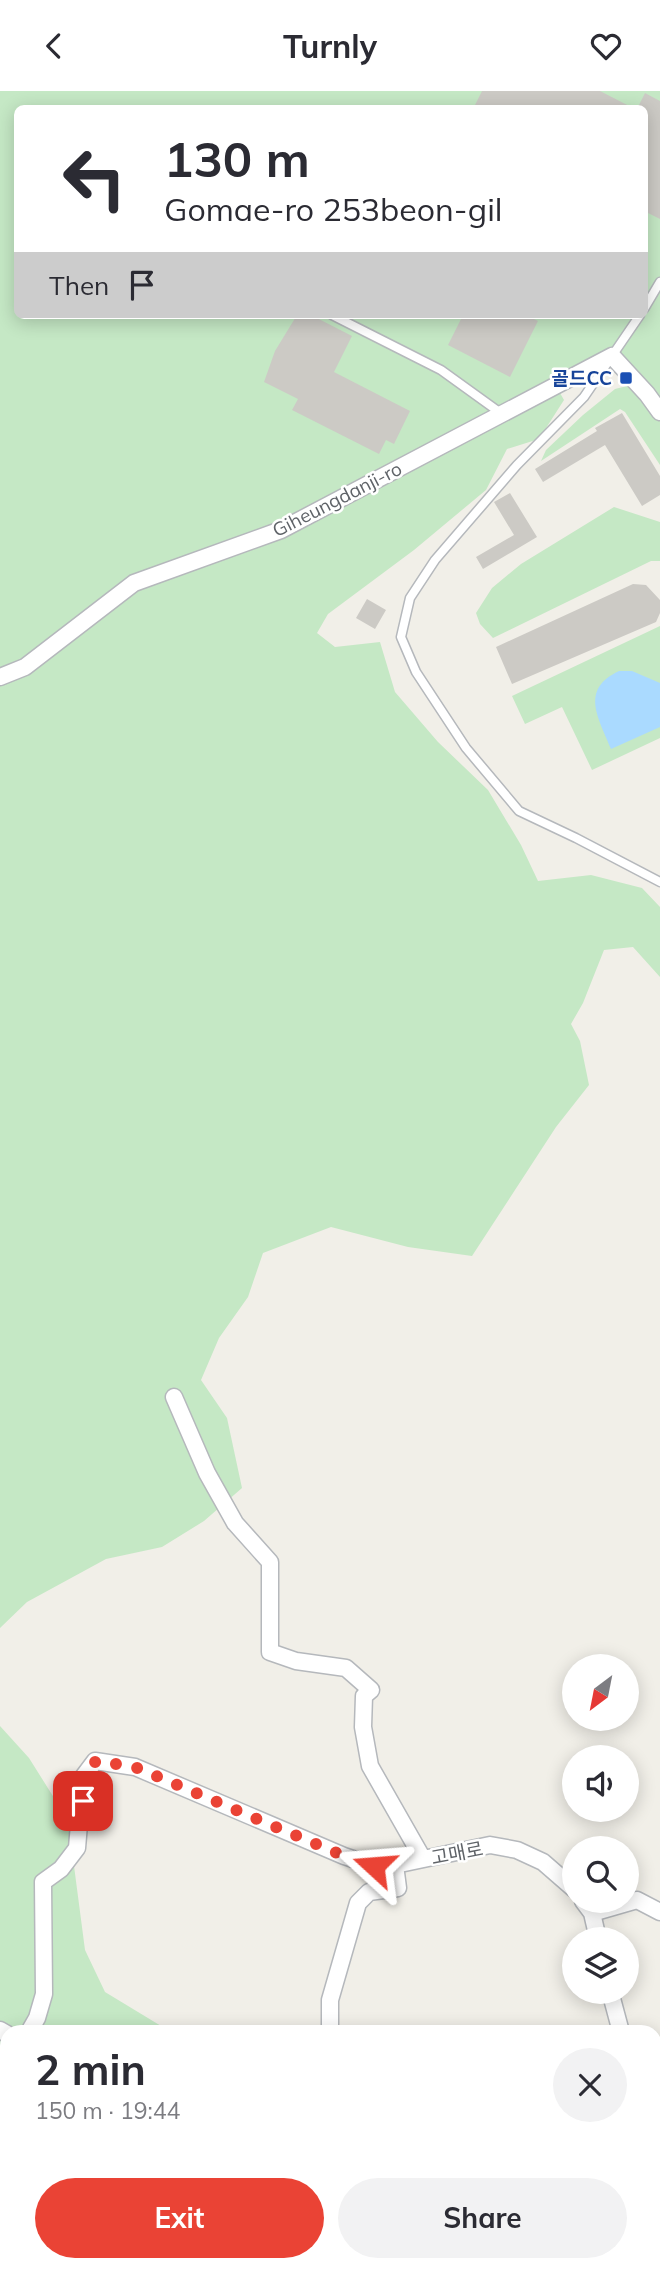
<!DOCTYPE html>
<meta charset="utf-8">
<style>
:root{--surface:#fff;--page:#f2f2f3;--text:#2b2b33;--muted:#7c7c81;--accent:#ea4335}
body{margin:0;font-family:Mulish,"Noto Sans KR",sans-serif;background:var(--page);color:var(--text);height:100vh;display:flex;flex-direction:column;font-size:26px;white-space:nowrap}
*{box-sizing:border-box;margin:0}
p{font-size:23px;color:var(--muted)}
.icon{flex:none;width:38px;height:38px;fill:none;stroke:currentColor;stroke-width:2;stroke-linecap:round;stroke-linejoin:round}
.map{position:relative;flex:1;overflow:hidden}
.side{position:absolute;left:0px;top:1934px;width:662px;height:247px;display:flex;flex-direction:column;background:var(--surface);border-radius:21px 21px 0 0;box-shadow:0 4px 18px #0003}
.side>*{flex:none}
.top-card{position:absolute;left:14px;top:14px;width:634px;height:214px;border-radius:10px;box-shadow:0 4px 18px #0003;background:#fff;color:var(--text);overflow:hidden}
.needle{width:46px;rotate:212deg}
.fabs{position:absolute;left:562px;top:1563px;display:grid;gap:14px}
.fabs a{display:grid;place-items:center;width:77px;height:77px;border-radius:50%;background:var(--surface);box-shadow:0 4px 18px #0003;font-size:35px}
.pin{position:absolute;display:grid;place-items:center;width:60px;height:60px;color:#fff;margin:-30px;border-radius:14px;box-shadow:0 4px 10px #0006}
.me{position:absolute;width:77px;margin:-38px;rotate:289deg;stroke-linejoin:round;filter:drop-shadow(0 0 5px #0008)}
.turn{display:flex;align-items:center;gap:24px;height:147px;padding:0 35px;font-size:32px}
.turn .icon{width:91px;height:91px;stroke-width:2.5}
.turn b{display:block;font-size:49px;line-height:60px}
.then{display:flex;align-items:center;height:66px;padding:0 35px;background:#0003;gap:14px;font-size:26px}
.round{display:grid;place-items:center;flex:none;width:74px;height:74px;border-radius:37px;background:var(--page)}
.summary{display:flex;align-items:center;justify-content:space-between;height:119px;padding:0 35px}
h1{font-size:42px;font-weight:700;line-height:52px}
.action{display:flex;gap:14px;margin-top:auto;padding:14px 35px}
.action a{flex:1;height:80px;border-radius:42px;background:var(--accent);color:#fff;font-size:28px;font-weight:700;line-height:80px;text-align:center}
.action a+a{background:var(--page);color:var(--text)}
header{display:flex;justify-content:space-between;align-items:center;height:91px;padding:0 35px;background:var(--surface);font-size:32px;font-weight:700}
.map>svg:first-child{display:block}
.green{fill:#c5e8c5;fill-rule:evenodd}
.water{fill:#aadaff}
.building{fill:#cccac5}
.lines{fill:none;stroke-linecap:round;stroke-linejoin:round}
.lane-casing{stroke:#b5b8bc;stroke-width:11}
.street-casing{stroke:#b5b8bc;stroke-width:19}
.lane{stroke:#fff;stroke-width:8}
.street{stroke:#fff;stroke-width:16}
.route{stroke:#ea4335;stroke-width:12;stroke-dasharray:0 21.6}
.transit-dot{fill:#1a4fb4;stroke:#fff;stroke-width:2.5}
.labels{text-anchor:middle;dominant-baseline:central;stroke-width:5;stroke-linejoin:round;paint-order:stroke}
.transit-label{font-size:19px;font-weight:bold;fill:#164399;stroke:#fff;text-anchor:end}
.street-label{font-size:19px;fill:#5f6368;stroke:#fff}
</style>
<header><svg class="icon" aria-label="back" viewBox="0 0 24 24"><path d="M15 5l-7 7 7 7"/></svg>Turnly<svg class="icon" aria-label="heart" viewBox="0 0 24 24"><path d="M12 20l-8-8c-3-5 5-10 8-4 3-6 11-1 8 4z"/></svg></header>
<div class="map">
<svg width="660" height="2179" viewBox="0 0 660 2179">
<rect width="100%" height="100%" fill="#f1efe8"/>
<path class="green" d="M0,0H660V374L625,321L620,318L541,370L546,359L583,324L615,298L627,295L644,302L611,265L556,295L564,309L539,348L507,358L486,399L414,459L328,523L317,542L335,556L380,551L395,601L438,651L488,699L521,754L538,790L591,784L642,797L660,816V886L633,856L604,859L583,912L571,933L580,950L589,994L556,1036L472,1165L408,1156L331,1136L263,1162L248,1206L219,1247L201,1289L227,1327L242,1397L204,1430L162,1456L106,1468L27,1511L0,1537ZM18,18H644V224H18Z
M614,416L660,431V470H651L493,547L480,533L476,522L492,497L521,473Z
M660,535V647L592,679L562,616L525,633L512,605Z
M0,1635L29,1667L68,1729L85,1859L105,1901L171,1941H7V2174H99L91,2179H0Z
M655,2114L660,2115V2179H530L537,2174H654Z"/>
<path class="water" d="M619,580H632L660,592V636L611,658C599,627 579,599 619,580Z"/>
<path class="building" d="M482,0H600L635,18H473Z
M645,2L660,10V128L644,120V18H637Z
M297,224H311L352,245L334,281L410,320L394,353L386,349L379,363L292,319L298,308L264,291L275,260Z
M463,224H526L538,230L510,286L448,254Z
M622,322L660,385V404L642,415L605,354L543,391L535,378L597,340L595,337Z
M510,402L537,446L483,478L476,466L514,444L494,411Z
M633,493L646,494L660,509V522L656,531L512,593L496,556Z
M367,508L386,519L375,538L356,527Z"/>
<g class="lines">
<g class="lane-casing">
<path id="lane" d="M644,218L660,191
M332,224L441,279L502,323
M640,224L584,306L517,374L435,469L410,507L401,546L416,581L466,657L519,720L576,747L660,791"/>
</g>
<g class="street-casing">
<path id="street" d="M0,586L25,576L134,492L281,439L612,265L647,303L660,321
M174,1306L207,1382L235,1432L270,1471V1561L296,1570L346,1577L371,1599L364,1605L363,1636L370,1675L423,1768
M583,1810L592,1822L598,1848
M592,1822L637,1809L660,1821
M610,1900L621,1941
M0,1939L7,1943
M29,1941L37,1927L44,1903L43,1791L61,1778L77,1757L83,1686L95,1670L135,1676L344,1765L374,1775L395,1774L490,1754L517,1759L543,1771L574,1798
M328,1941L330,1937V1909L358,1812L369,1801L398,1797L395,1774
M654,1988L660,1994"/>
</g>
<use href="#lane" class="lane"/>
<use href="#street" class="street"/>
</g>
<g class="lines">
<path class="route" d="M83,1710V1686L96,1670L135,1676L344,1765L374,1775"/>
</g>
<rect class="transit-dot" x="619" y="280" width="14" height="14" rx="3.5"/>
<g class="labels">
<g class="transit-label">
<text x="612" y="287">골드CC</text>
</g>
<g class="street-label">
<text transform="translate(337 408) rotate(-27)">Giheungdanji-ro</text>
<text transform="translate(457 1762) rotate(-11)">고매로</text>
</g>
</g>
</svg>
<div class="fabs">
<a><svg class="needle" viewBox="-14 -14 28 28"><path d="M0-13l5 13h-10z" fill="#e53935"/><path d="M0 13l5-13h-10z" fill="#7c7c81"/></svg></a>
<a><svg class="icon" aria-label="sound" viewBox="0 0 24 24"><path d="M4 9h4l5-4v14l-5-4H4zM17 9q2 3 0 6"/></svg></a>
<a><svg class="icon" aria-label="search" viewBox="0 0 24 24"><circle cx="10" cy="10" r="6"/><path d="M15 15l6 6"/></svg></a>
<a><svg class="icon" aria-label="layers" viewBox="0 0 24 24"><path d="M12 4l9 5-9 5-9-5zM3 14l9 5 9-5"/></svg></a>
</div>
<div class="pin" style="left:83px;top:1710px;background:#d93025"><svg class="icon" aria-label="arrive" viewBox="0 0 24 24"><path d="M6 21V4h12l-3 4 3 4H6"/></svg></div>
<svg class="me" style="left:374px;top:1775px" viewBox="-20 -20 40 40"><path d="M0-17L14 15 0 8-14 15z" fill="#ea4335" stroke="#fff" stroke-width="4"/></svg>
<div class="top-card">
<div class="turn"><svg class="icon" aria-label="left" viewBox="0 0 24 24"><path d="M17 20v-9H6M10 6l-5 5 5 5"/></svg><div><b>130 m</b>Gomae-ro 253beon-gil</div></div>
<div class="then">Then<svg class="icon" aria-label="arrive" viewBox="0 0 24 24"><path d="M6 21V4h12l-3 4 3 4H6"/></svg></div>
</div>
<section class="side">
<div class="summary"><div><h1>2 min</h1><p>150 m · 19:44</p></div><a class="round"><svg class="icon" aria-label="close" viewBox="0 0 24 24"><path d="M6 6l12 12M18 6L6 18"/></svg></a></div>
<div class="action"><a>Exit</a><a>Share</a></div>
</section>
</div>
